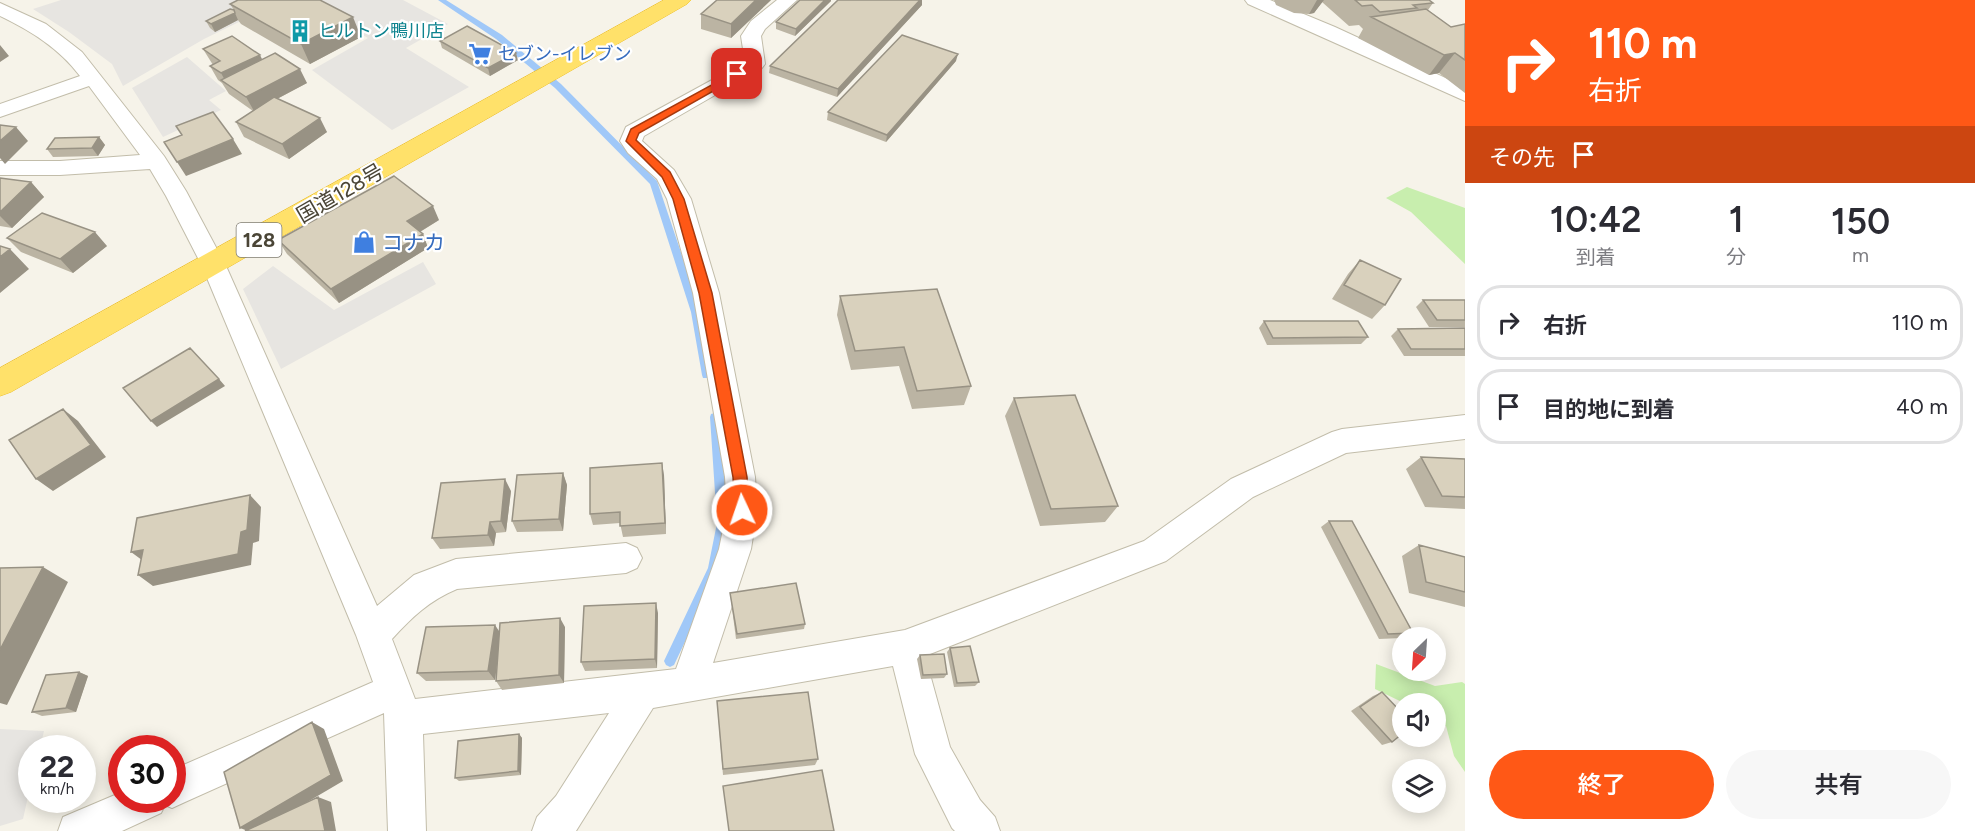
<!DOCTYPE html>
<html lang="ja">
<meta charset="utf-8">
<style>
:root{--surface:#fff;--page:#f7f7f7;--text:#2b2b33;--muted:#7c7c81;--line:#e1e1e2;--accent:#ff5816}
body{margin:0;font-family:Figtree,"Noto Sans JP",sans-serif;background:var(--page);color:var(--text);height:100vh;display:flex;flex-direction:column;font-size:22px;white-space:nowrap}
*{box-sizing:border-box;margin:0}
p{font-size:20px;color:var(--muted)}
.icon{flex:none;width:33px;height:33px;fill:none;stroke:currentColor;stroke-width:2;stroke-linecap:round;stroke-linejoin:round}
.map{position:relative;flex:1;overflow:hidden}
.side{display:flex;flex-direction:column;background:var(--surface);width:510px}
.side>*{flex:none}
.hud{background:#ff5816;color:#fff;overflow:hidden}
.needle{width:39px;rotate:205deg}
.tools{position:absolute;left:1392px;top:627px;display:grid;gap:12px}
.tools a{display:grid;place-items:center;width:54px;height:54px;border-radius:50%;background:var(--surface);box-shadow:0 3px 15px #0003;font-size:30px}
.speed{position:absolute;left:18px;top:735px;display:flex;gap:12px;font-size:30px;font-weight:700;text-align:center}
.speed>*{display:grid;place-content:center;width:78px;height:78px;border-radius:50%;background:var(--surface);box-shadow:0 3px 15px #0003;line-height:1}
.speed small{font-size:15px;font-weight:400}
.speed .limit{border:9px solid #d22;background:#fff;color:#111}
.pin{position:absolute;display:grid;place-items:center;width:51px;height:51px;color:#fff;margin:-26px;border-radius:12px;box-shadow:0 3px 9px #0006}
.me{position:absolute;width:66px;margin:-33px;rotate:357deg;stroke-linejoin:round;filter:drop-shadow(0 0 4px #0008)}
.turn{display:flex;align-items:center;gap:21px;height:126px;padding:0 24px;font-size:27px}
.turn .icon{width:78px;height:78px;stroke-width:2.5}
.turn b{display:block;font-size:42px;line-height:51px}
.then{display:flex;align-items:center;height:57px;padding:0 24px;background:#0003;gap:12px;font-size:22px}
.eta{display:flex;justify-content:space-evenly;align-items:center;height:102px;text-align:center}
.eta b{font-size:36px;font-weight:600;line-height:42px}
.button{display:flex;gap:12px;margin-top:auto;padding:12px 24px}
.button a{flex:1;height:69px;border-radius:36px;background:var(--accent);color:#fff;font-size:24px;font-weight:600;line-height:69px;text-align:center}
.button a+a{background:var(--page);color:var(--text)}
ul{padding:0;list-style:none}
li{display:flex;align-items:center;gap:18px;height:75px;margin:0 12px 9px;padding:0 12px;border:3px solid var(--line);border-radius:24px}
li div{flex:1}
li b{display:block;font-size:22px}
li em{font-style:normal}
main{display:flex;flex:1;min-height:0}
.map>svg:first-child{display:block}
.green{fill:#c8eeae}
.parking{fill:#e7e5e1}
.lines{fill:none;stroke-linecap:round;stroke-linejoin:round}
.stream{fill:#a0c8f8;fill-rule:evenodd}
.street-casing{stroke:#c2bdaa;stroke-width:2}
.highway-casing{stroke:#edbf2b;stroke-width:1}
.street{fill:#fff;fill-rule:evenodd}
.highway{fill:#ffe16a;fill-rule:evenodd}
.wall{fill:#bbb4a3}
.shaded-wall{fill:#989284}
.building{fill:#d9d1bd;stroke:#989284;stroke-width:1.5}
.route{fill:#ff5816;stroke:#a6390e;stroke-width:1.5}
.labels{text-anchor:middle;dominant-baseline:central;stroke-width:4.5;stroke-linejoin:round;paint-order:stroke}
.far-culture-label{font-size:18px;fill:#0d838f;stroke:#fff;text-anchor:start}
.far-shop-label{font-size:18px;fill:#366cbe;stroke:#fff;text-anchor:start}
.shield{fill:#fff;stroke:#807d72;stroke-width:1.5}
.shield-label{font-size:20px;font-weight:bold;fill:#4a4536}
.street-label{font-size:21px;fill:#4a4536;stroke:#fff}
.shop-label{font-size:21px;fill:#366cbe;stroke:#fff;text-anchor:start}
</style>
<main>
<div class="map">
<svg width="1465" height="831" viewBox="0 0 1465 831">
<rect width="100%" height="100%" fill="#f6f3e9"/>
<path class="green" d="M1407,187L1465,208V264L1411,212L1386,198Z
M1376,664L1435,686L1462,682L1465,684V772L1454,756L1446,726L1436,720V704L1404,703L1375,689Z"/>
<path class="parking" d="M61,0H284L204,39L123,86L112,64L69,32L33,9Z
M301,0H403L448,24L406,48L469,87L392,130L312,70L368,38Z
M187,57L226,91L209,100L221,110L163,137L132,88Z
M423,262L436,284L281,369L243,289L273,266L334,310Z
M0,729L44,731L40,748H32L31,783L23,819L0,826Z"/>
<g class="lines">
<path class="stream" d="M438,0H446L502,35L561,84L657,181L701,312L712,375L711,378H703L702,375L691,312L650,184L555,88L496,39Z
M715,413L719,414L720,417L729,523L720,568L674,665L670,667L666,665L664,661L708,568L717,523L710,417L711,414Z"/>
<g class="street-casing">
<path id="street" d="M777,0H797L765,29L761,36L765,64L762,68L644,136L642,141L674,170L691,199L719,293L755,477L757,510L751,549L713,663L905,630L1144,541L1231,479L1332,432L1342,429L1465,415V439L1346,453L1253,497L1166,561L925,656L950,747L980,800L995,817L1000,831H955L952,828L915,754L893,666L653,708L576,831H532L537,817L556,796L609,713L423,734L426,831H388L384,713L185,802L172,808L165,805L161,813L122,831H58L63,817L122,792V800H172V770L373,682L356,635L202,266L166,196L150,169L60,175H0V161H60L140,155L89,86L0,117V104L80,76C59,48 31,31 0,16V3L46,24L82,52L164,156L186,191L226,266L377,606L414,575L456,559L626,543L637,548L642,558L637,568L626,573L457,589C430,600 411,618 392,639L415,699L676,669L719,549L727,510L725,477L693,293L667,199L657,179L628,153L620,141L626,127L745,62L741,36L751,21Z
M1245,0H1270L1335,27L1465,87V101L1248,4Z"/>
</g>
<g class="highway-casing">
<path id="highway" d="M664,0H691L687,4L11,392L0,396V368Z"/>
</g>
<use href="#street" class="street"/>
<use href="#highway" class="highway"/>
</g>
<path class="wall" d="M717,0H771L731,38L701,29V14Z
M800,0H831V1L795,36L776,29V22Z
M838,0H922V5L837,97L769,73L770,66Z
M1274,0H1429L1433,3L1428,10L1451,27L1465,24V93L1439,73L1429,75L1358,38L1363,29L1359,25L1349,26L1322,2L1314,13L1309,14L1294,13L1276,5Z
M230,4L361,37L310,64L241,24L238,20L215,32L210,28L206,21L234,10Z
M440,41L518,60L490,76L442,48Z
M203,49L262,60L307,83L277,99L327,132L289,159L244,137L236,122L253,111L229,94L222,83L218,80L210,66L213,65Z
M956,61L886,142L827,120L828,112Z
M99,137L105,145L98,156L53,157L47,149Z
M0,178L31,182L44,197L12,228L0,226Z
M439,220L420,232L423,234L428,248L339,303L287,254L278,240Z
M7,238L107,246L73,273L21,252Z
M1360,260L1385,305L1372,319L1332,299L1348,274Z
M840,296L971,386L964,405L912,409L899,366L851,370L837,315Z
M1423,300H1465V327H1429L1416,307Z
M1264,321L1368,337L1361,344L1267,345L1259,328Z
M1465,328V356H1404L1391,336L1398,329Z
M1014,398L1118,506L1105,522L1040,526L1005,416Z
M1421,457L1465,459V509L1425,507L1406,469Z
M563,473L567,485L563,531L517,532L512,521Z
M664,475L666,534L623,537L620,523L593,525L590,514Z
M511,491L506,532L496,533L494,546L440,549L432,538Z
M1329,521L1413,633L1402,638L1379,639L1321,527Z
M1419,545L1465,557V607L1409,593L1402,556Z
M730,593L805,624L804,629L736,639Z
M658,613L657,668L585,671L581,662Z
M565,627L564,683L502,690L496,681L497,662L495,680L426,681L417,673L499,631Z
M950,648L979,682L975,686L954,687L947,652Z
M920,655L947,674L944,678L921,679L917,659Z
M79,672L88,676L76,712L42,716L32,712Z
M1382,692L1392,742L1382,745L1351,711L1373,696Z
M717,701L818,759L815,765L723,775Z
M519,734L522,738L521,775L459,781L455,778Z"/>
<path class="shaded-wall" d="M756,0H771L731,38V24Z
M825,0H831V1L795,36L796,29Z
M920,0H922V5L837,97L838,89Z
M1317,0H1324L1314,13L1309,14Z
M235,13L238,20L215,32L211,24Z
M353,17L361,37L310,64L301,44Z
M0,45L9,56L0,62Z
M516,53L518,60L490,76L488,68Z
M1455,53L1439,73L1429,75L1444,55Z
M958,54L956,61L886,142L887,135Z
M260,55L267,69L227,84L221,73Z
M300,69L307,83L254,111L246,97Z
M320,118L327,132L289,159L282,144Z
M16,127L28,141L5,164L0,158V141Z
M99,137L105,145L98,156L92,148Z
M233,139L242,154L186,176L177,162Z
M31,182L44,197L12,228L0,216V212Z
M433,206L439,220L413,236L407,221Z
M95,232L107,246L73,273L60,259Z
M423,234L428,248L339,303L331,289Z
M10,249L29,269L0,293V257Z
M219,379L225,386L157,427L151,421Z
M63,409L78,421L106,457L53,491L36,479Z
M662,463L664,475L666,534L665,523Z
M563,473L567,485L563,531L559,519Z
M505,479L511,491L506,532L501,521Z
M250,495L261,507L259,541L253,543L251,565L153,586L138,575L241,532Z
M490,522L496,533L494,546L488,535Z
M143,550L146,563L131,552Z
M43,567L68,582L7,705L0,703V650Z
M656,603L658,613L657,668L655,659Z
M560,618L565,627L564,683L559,675Z
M495,625L501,634L495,680L488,671Z
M79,672L88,676L76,712L66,708Z
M312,722L324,729L343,781L258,831H248L240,828Z
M519,734L522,738L521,775L518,771Z
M318,797L331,802L336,831H325Z"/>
<path class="building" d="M238,0H320L353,17L301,44L230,4Z
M717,0H756L731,24L701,14Z
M800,0H825L796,29L776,22Z
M838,0H920L838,89L770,66Z
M1355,0H1429L1433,3L1413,5L1417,8L1380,12L1372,5L1362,6Z
M230,9L234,10L235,13L211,24L206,21Z
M1426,9L1451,27L1465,24V60L1455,53L1444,55L1371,17Z
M467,26L516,53L488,68L440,41Z
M902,35L958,54L887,135L828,112Z
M232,36L260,55L221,73L210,66L220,61L203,49Z
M275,53L300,69L246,97L221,80Z
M274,97L320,118L282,144L236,122Z
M213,112L233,139L177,162L164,142L182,135L176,126Z
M0,125L16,127L0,141Z
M99,137L92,148L47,149L55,138Z
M394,176L433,206L407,221L423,234L331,289L278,240Z
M0,178L31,182L0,212Z
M42,213L95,232L60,259L7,238Z
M0,246L10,249L0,257Z
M1360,260L1401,279L1385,305L1344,285Z
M937,289L971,386L917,391L904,347L855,351L840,296Z
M1423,300H1465V320H1437Z
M1264,321H1358L1368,337L1273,338Z
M1465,328V349H1411L1398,329Z
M190,348L219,379L151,421L123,388Z
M1075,395L1118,506L1051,509L1014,398Z
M63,409L91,445L36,479L9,440Z
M1421,457L1465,459V497L1442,496Z
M662,463L665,523L620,526V512L590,514V468Z
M563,473L559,519L512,521L517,475Z
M505,479L501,521L490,522L488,535L432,538L441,483Z
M250,495L247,530L241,532L238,554L138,575L143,550L131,552L137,518Z
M1329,521H1352L1413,633L1388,634Z
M1419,545L1465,557V592L1426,582Z
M43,567L0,650V568Z
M796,583L805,624L737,634L730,593Z
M656,603L655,659L581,662L584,606Z
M560,618L559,675L496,681L500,623Z
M495,625L488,671L417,673L426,627Z
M970,646L979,682L957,683L950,648Z
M944,654L947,674L923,675L920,655Z
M79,672L66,708L32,712L46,675Z
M808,692L818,759L723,769L717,701Z
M1382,692L1402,713V734L1392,742L1360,707Z
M312,722L331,775L240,828L224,772Z
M519,734L518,771L455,778L458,741Z
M822,770L834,831H729L723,786Z
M318,797L325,831H245Z"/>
<path class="route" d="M737,71L742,74L740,76L639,133L636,140L670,172L684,199L712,293L747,477L749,510L747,515L742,517L737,515L735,510L733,477L699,293L673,199L662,177L626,141L631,129Z"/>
<defs>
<g id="building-bare" transform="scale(1.8)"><path d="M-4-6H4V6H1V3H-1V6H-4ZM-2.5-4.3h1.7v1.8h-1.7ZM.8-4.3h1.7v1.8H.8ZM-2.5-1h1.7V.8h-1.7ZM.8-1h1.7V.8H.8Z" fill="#0f9aa8" stroke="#fff" stroke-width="2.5" paint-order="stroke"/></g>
<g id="supermarket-bare" transform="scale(1.8)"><path d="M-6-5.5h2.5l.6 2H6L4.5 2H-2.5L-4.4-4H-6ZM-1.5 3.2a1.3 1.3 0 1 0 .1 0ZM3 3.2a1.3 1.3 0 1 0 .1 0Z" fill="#3f7fe0" stroke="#fff" stroke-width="2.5" paint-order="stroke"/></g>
<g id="shop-bare" transform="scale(1.8)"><path d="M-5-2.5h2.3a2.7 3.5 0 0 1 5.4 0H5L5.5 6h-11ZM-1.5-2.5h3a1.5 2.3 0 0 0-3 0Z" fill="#3f7fe0" stroke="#fff" stroke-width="2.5" paint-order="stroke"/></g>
</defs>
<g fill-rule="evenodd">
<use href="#building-bare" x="300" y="31"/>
<use href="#supermarket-bare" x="480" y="54"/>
<use href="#shop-bare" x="364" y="242"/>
</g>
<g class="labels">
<g class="far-culture-label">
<text x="318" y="31">ヒルトン鴨川店</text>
</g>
<g class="far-shop-label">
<text x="498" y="54">セブン-イレブン</text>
</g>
<rect class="shield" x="236.5" y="223" width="45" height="34" rx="4.5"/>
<g class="shield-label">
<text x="259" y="240">128</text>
</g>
<g class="street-label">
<text transform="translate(340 193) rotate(-30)">国道128号</text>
</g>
<g class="shop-label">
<text x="382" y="242">コナカ</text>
</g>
</g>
</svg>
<div class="tools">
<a><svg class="needle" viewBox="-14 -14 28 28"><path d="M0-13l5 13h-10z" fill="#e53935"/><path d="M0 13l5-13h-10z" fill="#7c7c81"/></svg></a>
<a><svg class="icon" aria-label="sound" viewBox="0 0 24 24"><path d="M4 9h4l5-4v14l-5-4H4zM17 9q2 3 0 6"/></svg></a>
<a><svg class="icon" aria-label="layers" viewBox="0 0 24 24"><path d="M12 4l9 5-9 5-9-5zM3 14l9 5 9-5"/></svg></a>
</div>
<div class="speed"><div>22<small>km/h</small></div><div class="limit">30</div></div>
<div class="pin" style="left:737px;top:74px;background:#d93025"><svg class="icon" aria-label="arrive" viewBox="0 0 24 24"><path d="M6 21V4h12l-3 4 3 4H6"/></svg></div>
<svg class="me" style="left:742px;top:510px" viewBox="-20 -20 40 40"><circle r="17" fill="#ff5816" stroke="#fff" stroke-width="3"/><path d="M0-11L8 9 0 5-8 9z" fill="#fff"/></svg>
</div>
<section class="side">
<div class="hud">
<div class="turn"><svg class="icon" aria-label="right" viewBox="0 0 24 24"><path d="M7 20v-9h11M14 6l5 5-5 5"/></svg><div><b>110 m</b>右折</div></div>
<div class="then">その先<svg class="icon" aria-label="arrive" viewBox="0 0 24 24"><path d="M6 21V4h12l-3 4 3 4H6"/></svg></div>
</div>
<div class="eta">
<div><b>10:42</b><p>到着</p></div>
<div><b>1</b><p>分</p></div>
<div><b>150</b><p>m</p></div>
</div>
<ul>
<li><svg class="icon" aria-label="right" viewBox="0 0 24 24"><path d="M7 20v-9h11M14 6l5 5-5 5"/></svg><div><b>右折</b></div><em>110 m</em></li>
<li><svg class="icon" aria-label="arrive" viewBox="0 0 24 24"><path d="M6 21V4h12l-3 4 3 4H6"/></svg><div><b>目的地に到着</b></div><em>40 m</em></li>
</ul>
<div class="button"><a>終了</a><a>共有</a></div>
</section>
</main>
